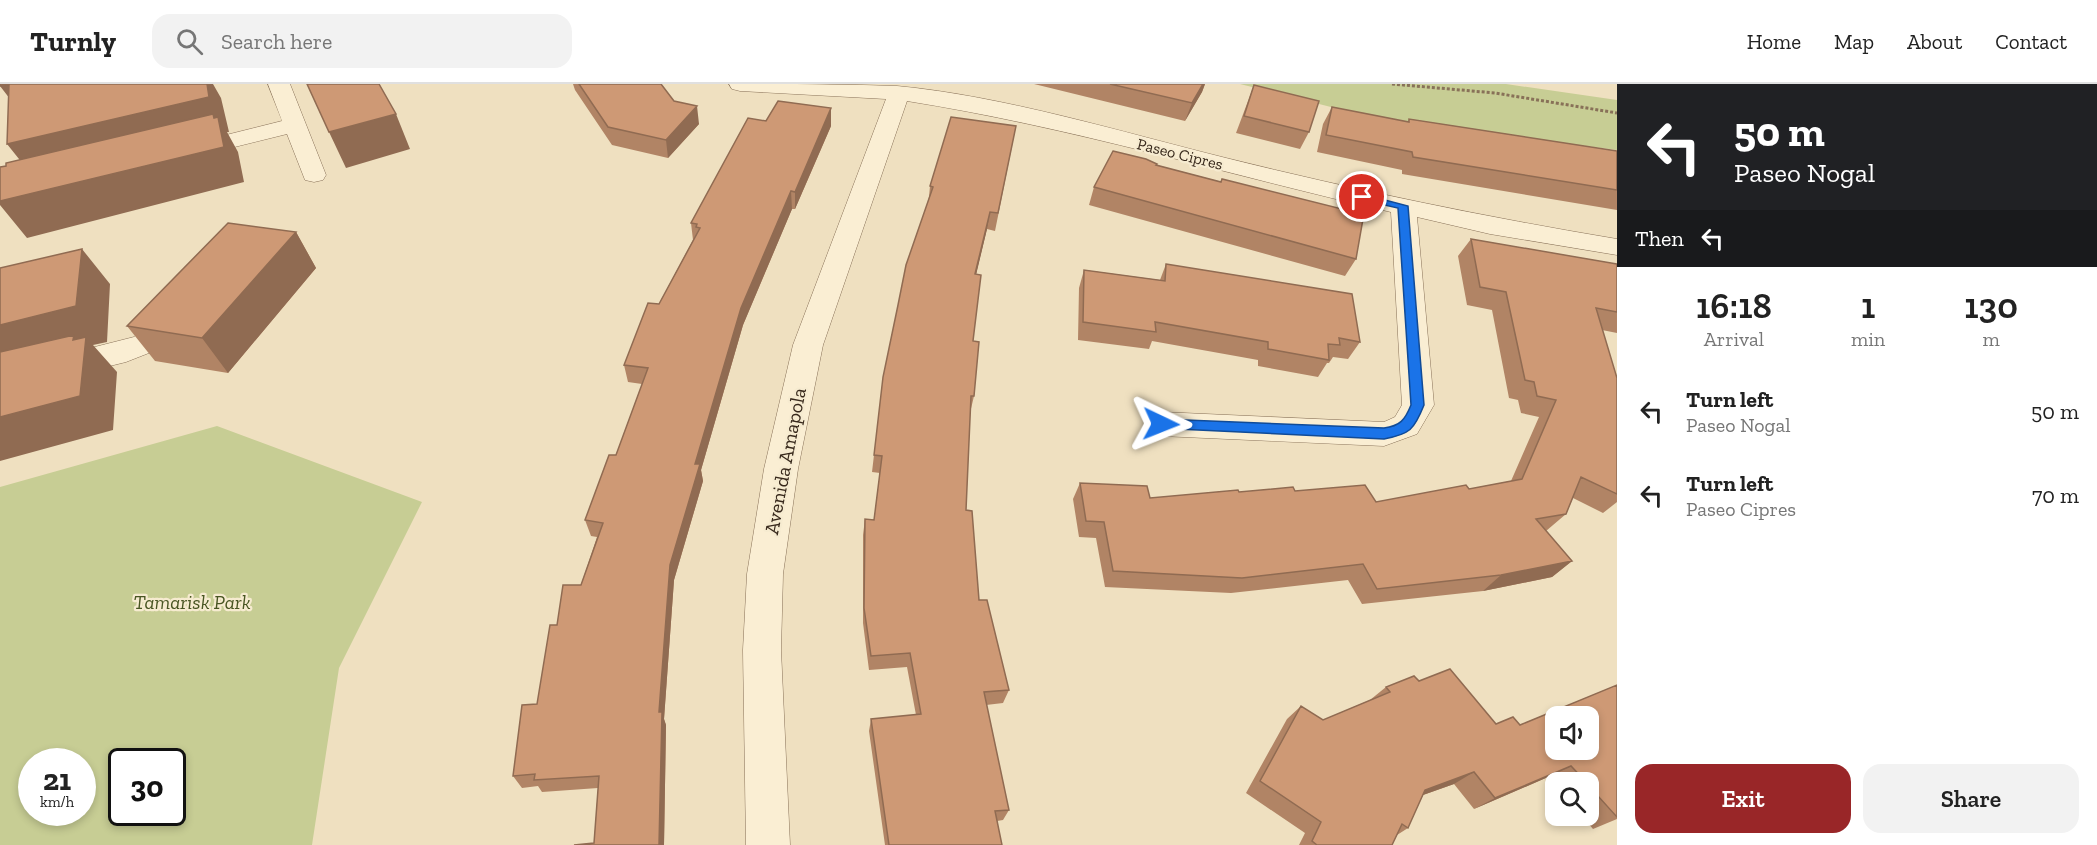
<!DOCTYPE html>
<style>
:root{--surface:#fff;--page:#f2f2f2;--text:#222;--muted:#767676;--line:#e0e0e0;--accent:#992628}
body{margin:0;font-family:"Zilla Slab",serif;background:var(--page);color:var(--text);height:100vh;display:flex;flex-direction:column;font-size:22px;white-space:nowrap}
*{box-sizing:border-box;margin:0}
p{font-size:20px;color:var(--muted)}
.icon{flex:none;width:33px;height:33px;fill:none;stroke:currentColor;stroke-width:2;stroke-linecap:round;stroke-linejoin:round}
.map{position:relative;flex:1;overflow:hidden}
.side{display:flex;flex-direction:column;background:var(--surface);width:480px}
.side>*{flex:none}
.top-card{background:#202124;color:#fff;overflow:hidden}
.tools{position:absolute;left:1545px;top:622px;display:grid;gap:12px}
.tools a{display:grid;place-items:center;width:54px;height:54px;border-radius:12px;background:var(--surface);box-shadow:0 3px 9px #0003;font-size:30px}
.speed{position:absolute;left:18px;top:664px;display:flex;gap:12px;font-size:30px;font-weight:700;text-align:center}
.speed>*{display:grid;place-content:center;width:78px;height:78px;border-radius:50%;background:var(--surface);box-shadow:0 3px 9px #0003;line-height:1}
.speed small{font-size:15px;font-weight:400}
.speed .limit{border:3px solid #111;border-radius:9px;background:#fff;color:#111}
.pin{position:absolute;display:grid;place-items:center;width:51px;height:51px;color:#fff;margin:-26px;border:3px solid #fff;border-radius:50%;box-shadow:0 2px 6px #0007}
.me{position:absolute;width:66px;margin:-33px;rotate:92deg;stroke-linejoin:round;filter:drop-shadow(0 0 4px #0008)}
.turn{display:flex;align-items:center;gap:21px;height:126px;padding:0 18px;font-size:27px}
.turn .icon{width:78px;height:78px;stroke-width:2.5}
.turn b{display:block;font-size:42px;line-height:51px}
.then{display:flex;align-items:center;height:57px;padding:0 18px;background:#0003;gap:12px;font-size:22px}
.eta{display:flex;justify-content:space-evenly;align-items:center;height:102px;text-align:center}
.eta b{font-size:36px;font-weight:600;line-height:42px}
.action{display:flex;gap:12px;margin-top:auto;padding:12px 18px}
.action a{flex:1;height:69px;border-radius:18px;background:var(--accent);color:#fff;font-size:24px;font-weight:600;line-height:69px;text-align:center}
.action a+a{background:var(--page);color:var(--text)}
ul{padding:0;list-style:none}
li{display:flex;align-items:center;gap:18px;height:84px;padding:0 18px}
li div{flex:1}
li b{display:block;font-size:22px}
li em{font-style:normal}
header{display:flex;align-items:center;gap:36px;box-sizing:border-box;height:84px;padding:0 30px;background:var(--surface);border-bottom:2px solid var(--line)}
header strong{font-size:28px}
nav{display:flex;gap:33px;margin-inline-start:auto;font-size:21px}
.search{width:420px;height:54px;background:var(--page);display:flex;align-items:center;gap:15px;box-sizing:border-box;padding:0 21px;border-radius:18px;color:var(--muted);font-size:22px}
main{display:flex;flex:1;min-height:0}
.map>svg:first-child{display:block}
.green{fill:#c7cd94;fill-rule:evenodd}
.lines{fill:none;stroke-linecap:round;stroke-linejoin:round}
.minor-casing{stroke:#887158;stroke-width:1}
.path{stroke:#887158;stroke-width:3;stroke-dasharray:3 2;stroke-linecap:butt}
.minor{fill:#faeed3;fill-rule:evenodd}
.wall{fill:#b18465}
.shaded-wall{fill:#906b52}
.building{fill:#ce9975;stroke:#906b52;stroke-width:1.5;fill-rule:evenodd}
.route{fill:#1a73e8;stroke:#114b97;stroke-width:1.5}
.labels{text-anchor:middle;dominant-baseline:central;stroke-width:4.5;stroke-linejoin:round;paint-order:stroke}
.far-street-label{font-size:16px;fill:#38291c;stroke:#f6ebd0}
.street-label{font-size:20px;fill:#38291c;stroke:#f6ebd0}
.park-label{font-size:20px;font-style:italic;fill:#485522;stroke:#f6ebd0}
</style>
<header>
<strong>Turnly</strong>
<div class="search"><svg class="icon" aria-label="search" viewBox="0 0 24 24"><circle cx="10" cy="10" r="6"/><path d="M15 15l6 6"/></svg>Search here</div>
<nav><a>Home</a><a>Map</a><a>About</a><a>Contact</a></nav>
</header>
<main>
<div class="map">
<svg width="1617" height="761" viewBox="0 0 1617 761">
<rect width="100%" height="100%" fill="#efe0c0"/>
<path class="green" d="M1240,0H1506L1617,16V66L1378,35Z
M217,342L422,418L339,584L312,761H0V403ZM32,678H82V729H32ZM122,678H172V729H122Z"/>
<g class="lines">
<g class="minor-casing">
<path id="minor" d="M268,0H290L326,91L323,96L314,98L305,96L287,50L190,74L182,72L178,67L182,62L282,37Z
M729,0C785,0 841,0 897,2C1004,12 1121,48 1226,74C1355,106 1485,133 1617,155V171L1490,150L1417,133L1434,321L1417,350L1384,362L1161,352L1150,349L1145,340L1150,331L1161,328L1384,338L1395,333L1402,321L1391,128C1229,91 1071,43 907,17L823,261L798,385L783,490L781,566L790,761H746L743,566L747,490L764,385L793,261L886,15L740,7L732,5Z
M172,220L182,223L186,230L154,267L126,278L0,309V287L134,253L162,223Z"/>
</g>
<path class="path" d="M1392,0L1495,9L1617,29"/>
<use href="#minor" class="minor"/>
</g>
<path class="wall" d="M573,0H661L674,17L699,40L668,74L612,61L575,6Z
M1034,0H1205L1202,8L1185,37Z
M1254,1L1309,48L1300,65L1236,49Z
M1332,23L1408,38L1409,35L1617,67V126L1402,90V86L1317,68L1323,40Z
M766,37L831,42L795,125H792L743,241L701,386L703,397L674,496L664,635L666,641L664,761H574L594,759L598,704L542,708L538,702L522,704L513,692L537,620L557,541L581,501L597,453L591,452L585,436L616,371L642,300L628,298L624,281L659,220L693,156L691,139Z
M1016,42L995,147L987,145L976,190L973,257L974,312L970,329L966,426L979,516L1009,606L1003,619L986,621L1009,726L1003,736L997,737L1002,761H885L869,647L871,635L916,631L907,583L869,586L863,539V451L865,435L874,436L880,389L872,388L874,371L929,113L930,102Z
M1156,81L1346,130L1356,175L1345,192L1089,121L1094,103Z
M296,148L316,184L228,289L155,277L127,242Z
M1471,155L1617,180V249L1602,246L1617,294V418L1603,429L1573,414L1566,430L1546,447L1572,477L1552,493L1483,507L1362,520L1348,496L1231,509L1105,503L1096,454L1079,453L1073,415L1080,399L1150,414L1239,408L1295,407L1376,418L1469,405L1511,397L1539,333L1521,329L1518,316L1509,314L1492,226L1467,221L1458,172Z
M1166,180L1360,258L1348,275L1333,273L1329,279H1327L1318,293L1258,282V276L1152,257L1149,265L1078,256L1079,204L1084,186L1160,196Z
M1419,597L1496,640L1520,641L1617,601V735L1593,745L1582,732H1588V699H1556V702L1548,693L1474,725L1454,700L1423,711L1408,744L1397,751L1392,761H1299L1305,749L1246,709L1287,635L1301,622L1323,636L1370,616L1386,603Z"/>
<path class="shaded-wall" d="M9,0L27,37L0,2Z
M202,0H213L221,14L229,48H227L238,68L244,98L27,154L0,121V117L35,95L7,60Z
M1203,0H1205L1202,8L1185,37L1192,19Z
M697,22L699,40L668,74L666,56Z
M831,24V42L795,125V108Z
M396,30L410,65L346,84L329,48Z
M791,107L792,125L743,241L701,386L703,397L674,496L664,635L666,641L664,761H659V628L670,481L695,380L741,224Z
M990,128L987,145L972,208L975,190Z
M296,148L316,184L228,289L202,254Z
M82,165L110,200L107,258L93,261L117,288L113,346L0,377V241Z
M1572,477L1552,493L1483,507L1501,491Z
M1571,682L1548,693L1474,725L1495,714Z
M1474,688L1454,700L1406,717L1425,706Z"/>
<path class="building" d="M1,0H207L209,13L7,60L9,0L0,2Z
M307,0H379L396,30L329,48Z
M579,0H661L674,17L697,22L666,56L608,43Z
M1110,0H1203L1192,19Z
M1254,1L1319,17L1309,48L1244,32Z
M778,17L831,24L795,108L791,107L741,224L695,380H700L670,481L659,628H662L659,761H574L594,759L599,692L534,696L535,690L513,692L522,621L537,620L550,541H557L563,501H581L603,439L585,436L609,371H616L648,284L624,281L648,219L659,220L700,144L696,143L697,140L691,139L748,34L766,37Z
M1332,23L1409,38V35L1617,67V106L1413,73L1412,68L1326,51Z
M213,30L214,34L218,33L224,63L0,117V83L6,82V79Z
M951,33L1016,42L998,129L990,128L975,190L981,191L973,257L979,258L974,312H971L966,426L972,427L979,516H987L1009,606L984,608L1009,726L995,727L1002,761H889L871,635L921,630L910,569L871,572L864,524L865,435L874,436L882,372L874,371L883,293L898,221L906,181L933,103L930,102Z
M1113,67L1146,75L1157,80L1156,81L1221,98L1222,95L1346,126V130L1363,135L1356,175L1094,103Z
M228,139L296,148L202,254L127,242Z
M1471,155L1617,180V228L1596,224L1617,294V410L1581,393L1566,430L1536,435L1572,477L1501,491L1377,505L1363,480L1242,494L1113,487L1104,438L1086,437L1080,399L1147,402L1150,414L1238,406L1239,408L1293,403L1295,407L1365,401L1376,418L1466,401L1469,405L1522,395L1556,316L1537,312L1534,298L1525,296L1506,208L1480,203Z
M82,165L76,222L0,241V184Z
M1166,180L1352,210L1360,258L1339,254L1340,261L1328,260L1329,276L1268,265V258L1155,238L1156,248L1083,238L1084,186L1165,197Z
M74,251L73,256L86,253L80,312L0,333V268Z
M1450,585L1496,640L1513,633L1520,641L1617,601V733L1588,701V699H1587L1571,682L1495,714L1474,688L1425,706L1408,744L1402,740L1392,761H1317L1312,757L1321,738L1260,697L1301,622L1323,636L1390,608L1386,603L1414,592L1419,597ZM1556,633H1588V666H1556Z"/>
<path class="route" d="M1362,110L1408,122L1424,321C1414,346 1410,350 1384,355L1156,344L1154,340L1156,337L1161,335L1384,344C1400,342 1405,336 1411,321L1398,124L1358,115V111Z"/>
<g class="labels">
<g class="far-street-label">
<text transform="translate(1180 70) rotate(14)">Paseo Cipres</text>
</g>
<g class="street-label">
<text transform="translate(785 377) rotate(-79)">Avenida Amapola</text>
</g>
<g class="park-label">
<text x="192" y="518">Tamarisk Park</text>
</g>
</g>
</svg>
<div class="tools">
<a><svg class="icon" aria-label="sound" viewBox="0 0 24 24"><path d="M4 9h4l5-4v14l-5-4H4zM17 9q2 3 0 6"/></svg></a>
<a><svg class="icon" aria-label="search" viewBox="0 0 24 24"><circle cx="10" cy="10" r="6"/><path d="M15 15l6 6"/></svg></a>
</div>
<div class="speed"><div>21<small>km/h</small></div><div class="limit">30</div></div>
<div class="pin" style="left:1362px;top:113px;background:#d93025"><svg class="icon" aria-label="arrive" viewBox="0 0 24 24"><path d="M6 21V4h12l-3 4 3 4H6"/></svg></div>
<svg class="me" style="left:1161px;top:340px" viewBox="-20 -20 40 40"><path d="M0-17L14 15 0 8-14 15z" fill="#1a73e8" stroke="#fff" stroke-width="4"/></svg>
</div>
<section class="side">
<div class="top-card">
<div class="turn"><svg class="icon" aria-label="left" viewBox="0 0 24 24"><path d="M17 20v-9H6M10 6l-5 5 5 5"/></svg><div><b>50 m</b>Paseo Nogal</div></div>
<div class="then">Then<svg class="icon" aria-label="left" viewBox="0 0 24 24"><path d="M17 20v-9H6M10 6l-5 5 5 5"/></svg></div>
</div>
<div class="eta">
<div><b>16:18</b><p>Arrival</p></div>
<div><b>1</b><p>min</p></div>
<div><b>130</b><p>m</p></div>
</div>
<ul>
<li><svg class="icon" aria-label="left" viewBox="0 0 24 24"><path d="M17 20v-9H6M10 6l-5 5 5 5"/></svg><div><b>Turn left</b><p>Paseo Nogal</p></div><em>50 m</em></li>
<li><svg class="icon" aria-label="left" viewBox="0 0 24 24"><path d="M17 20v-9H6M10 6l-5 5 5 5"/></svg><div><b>Turn left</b><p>Paseo Cipres</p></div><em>70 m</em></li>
</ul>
<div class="action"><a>Exit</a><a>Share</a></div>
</section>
</main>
